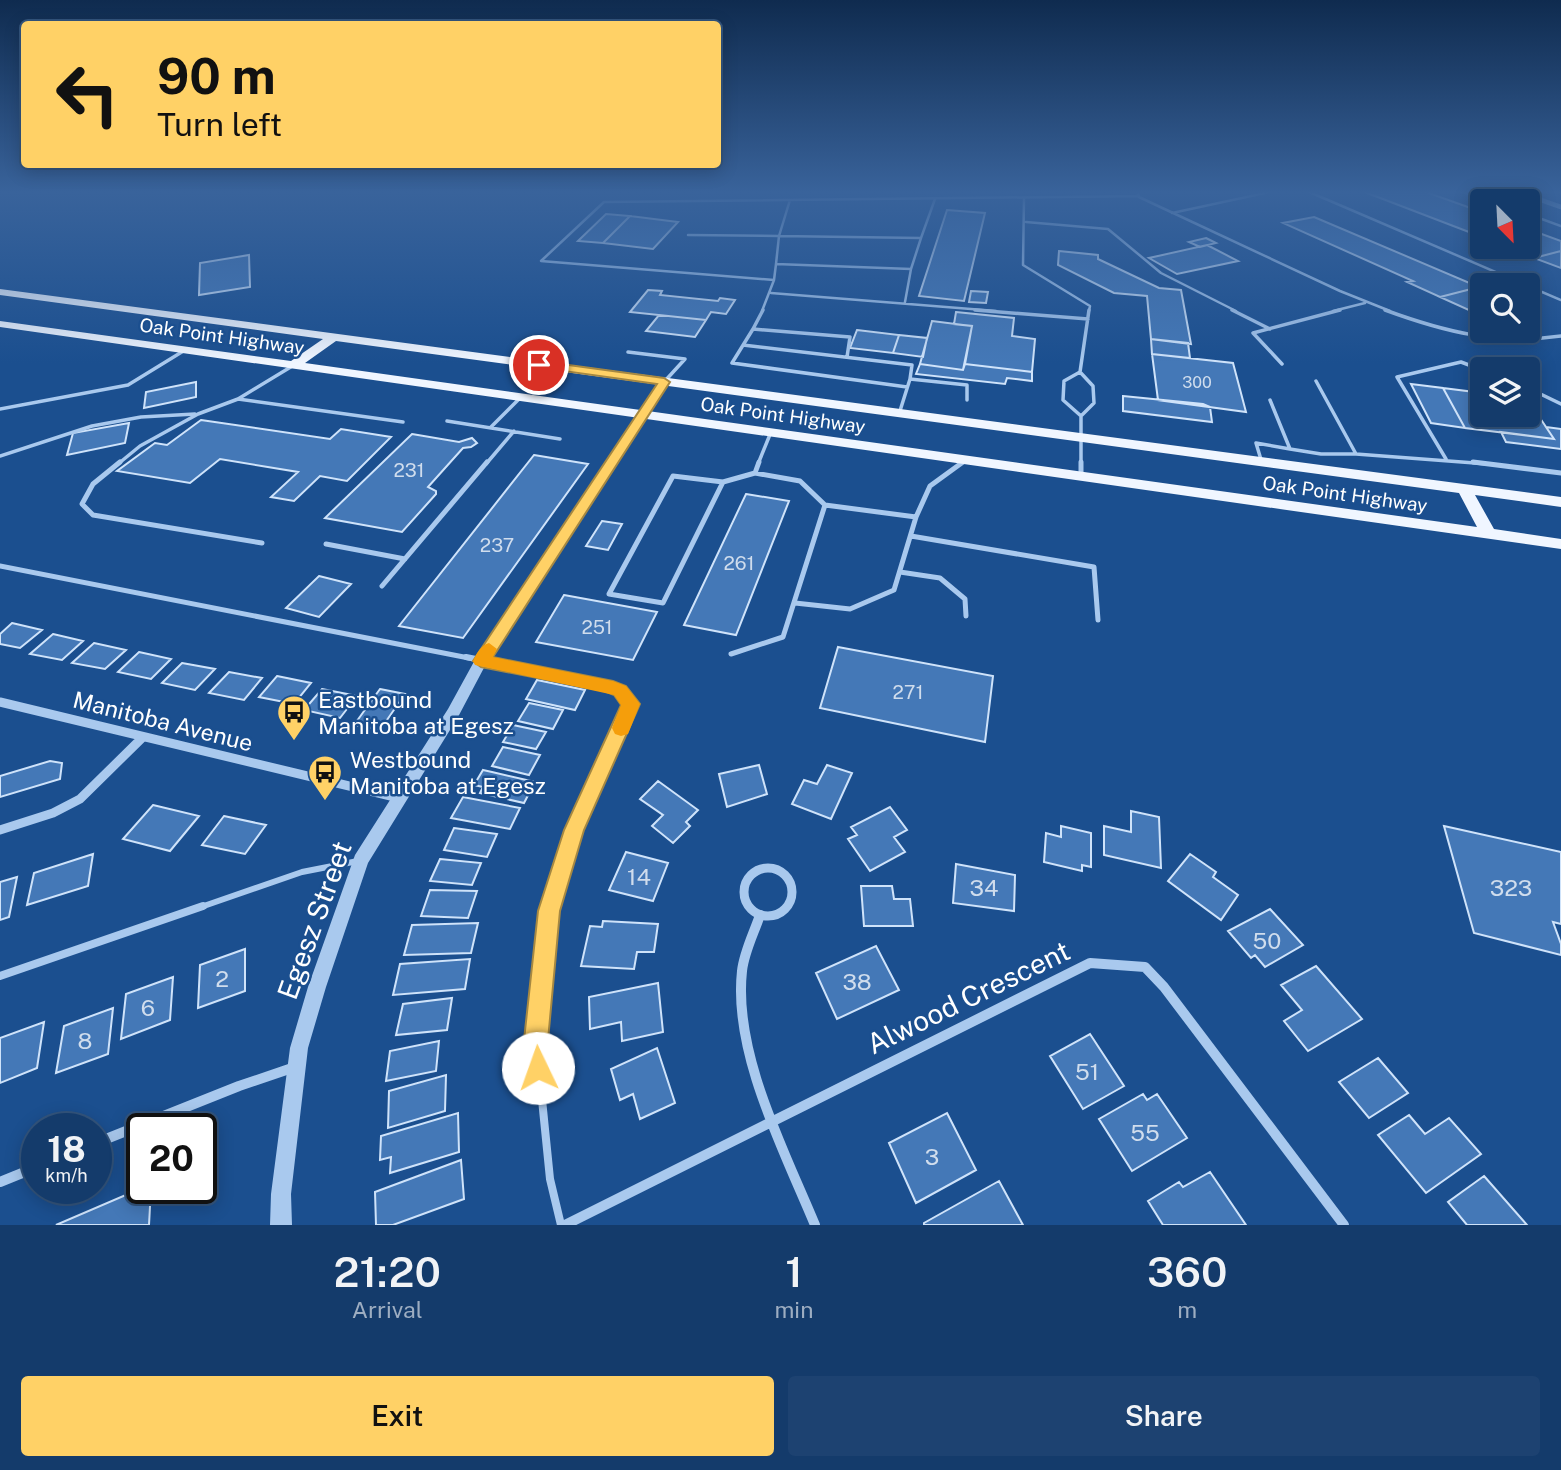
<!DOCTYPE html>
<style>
:root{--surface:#143b6b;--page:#1d4271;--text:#f1f3f6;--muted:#9dadc1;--line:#33557e;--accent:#ffd166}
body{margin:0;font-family:"Public Sans",sans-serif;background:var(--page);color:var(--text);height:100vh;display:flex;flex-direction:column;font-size:26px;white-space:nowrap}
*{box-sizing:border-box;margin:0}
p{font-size:23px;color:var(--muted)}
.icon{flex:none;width:38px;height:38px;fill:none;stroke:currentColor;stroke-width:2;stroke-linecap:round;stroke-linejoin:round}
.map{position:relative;height:1225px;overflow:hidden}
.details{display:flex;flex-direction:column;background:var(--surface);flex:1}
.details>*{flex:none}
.top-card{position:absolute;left:21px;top:21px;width:700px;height:147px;border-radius:7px;box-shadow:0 4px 18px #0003,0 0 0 2px var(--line);background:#ffd166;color:#111;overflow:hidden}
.needle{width:46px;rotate:156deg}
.buttons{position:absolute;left:1470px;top:189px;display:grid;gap:14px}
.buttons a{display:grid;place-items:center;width:70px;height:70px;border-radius:7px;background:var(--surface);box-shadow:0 4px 18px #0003,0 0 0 2px var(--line);font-size:35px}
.speed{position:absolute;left:21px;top:1113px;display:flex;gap:14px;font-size:35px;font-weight:700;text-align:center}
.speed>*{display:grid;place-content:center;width:91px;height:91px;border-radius:50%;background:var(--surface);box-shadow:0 4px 18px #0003,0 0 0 2px var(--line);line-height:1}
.speed small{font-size:18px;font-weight:400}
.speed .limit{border:4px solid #111;border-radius:10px;background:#fff;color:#111}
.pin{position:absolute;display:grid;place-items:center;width:60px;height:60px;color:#fff;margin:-30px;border:4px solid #fff;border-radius:50%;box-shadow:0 2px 7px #0007}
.me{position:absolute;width:77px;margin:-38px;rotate:357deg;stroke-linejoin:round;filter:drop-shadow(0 0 5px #0008)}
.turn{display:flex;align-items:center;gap:24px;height:147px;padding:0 21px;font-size:32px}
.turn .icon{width:91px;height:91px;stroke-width:2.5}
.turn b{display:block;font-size:49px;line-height:60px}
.eta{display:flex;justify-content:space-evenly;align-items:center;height:119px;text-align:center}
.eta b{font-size:42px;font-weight:600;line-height:49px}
.cta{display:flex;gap:14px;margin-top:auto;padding:14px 21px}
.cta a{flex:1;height:80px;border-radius:7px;background:var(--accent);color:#111;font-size:28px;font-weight:600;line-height:80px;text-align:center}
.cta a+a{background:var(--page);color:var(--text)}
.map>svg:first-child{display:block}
.building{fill:#4478b7;stroke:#cfe3fa;stroke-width:2}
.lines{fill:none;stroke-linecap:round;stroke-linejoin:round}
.service-far4{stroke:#a9c9ee;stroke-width:2.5}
.service-far3{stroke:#a9c9ee;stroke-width:3.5}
.service-far2{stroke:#a9c9ee;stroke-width:5}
.service-far1{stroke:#a9c9ee;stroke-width:6}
.service{stroke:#a9c9ee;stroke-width:8}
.minor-far2{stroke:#a9c9ee;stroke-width:4.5}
.minor-far1{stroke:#a9c9ee;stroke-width:9}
.minor{stroke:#a9c9ee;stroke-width:10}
.tertiary{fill:#a9c9ee;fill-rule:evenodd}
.primary{fill:#f0f6ff;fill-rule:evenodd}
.route{fill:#ffd166;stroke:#a68842;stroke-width:2}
.slow{fill:#f59e0b}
.labels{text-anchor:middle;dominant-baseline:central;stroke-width:5;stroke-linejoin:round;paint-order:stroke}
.far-number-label{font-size:16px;fill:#d0dded}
.far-street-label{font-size:19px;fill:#fff;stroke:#1b4f8f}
.number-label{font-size:19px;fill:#d0dded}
.poi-label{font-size:23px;fill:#fff;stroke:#1b4f8f;text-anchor:start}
.street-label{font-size:23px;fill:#fff;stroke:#1b4f8f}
.near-number-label{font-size:23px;fill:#d0dded}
.near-street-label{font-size:28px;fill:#fff;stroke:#1b4f8f}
</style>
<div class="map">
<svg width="1561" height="1225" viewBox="0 0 1561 1225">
<rect width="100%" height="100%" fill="#1b4f8f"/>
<path class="building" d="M1362,191H1423L1482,212V237Z
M947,210L985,213L964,301L919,296Z
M606,214L630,216L603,243L578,241Z
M630,216L678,222L653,249L603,243Z
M1314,217L1479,287L1440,297L1407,282L1413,281L1283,223Z
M1528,229L1561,241V251L1534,258L1506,247H1528Z
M1206,238L1216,243L1200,247L1189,242Z
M1207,245L1238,261L1177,274L1149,258Z
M1059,251L1098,255V259L1159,288L1181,290L1191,344L1151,339L1147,296L1114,293L1058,265Z
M1561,251V268L1534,258Z
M249,255L250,287L199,295L200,263Z
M1479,287L1482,288V316L1440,297Z
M648,290L662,291L660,295L718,301L720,298L735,300L726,314L711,312L706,320L630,312Z
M971,291L988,292L986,303L969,302Z
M956,312L1014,318L1012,336L1035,339L1032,372L965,364L972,326L954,324Z
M659,315L706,320L695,337L646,331Z
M932,321L972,326L963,370L920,364Z
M857,330L899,335L893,353L850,348Z
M899,335L927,338L923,357L893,353Z
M1151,339L1188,343L1190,358L1152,354Z
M1152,354L1233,363L1246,412L1158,400Z
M920,364L963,370L965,364L1032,372V381L1007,378L1005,384L916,374Z
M196,382V397L144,408L146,392Z
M1411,384L1443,388L1465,428L1431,423Z
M1443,388L1482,393V415H1528V400L1554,439L1465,428Z
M1123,396L1203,404L1210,407L1212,422L1123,411Z
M201,420L330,439L341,429L391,437L347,481L320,476L294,501L271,497L298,472L220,459L190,483L117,471L155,443L167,445Z
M129,423L125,443L67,455L73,433Z
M1546,427L1561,429V449L1506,442L1501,432L1554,439Z
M412,434L459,442L472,438L477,443L471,447L463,448L428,487L436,491V494L402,532L325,518Z
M534,455L588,464L463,638L399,626Z
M746,494L789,501L736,635L684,625Z
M602,521L622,524L608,550L586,546Z
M319,576L351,584L319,617L286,608Z
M564,595L657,612L633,660L536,642Z
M12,623L42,630L20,648L0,644V634Z
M53,634L83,641L62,660L30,654Z
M94,643L126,650L105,669L72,663Z
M838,647L993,676L985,742L820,708Z
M139,652L171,659L151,679L118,672Z
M182,663L215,669L195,690L162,683Z
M229,672L262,678L244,700L209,693Z
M277,676L311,683L294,704L259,697Z
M537,680L585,690L575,710L526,699Z
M322,689L357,696L340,718L304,710Z
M380,689L405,694L380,730L354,725Z
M529,703L563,710L553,729L518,721Z
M513,725L546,732L536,749L503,742Z
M503,747L540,755L529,775L492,766Z
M50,761L62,763L60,779L0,797V776Z
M759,765L767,794L727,807L719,774Z
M827,765L852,773L831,819L792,804L804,780L817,784Z
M483,770L492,772L535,782L524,803L480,793L483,787L474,785Z
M658,781L698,810L686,822L690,826L673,843L652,826L663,815L640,799Z
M463,797L520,808L510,829L451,818Z
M153,805L199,816L170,851L123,839Z
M890,807L907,830L894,837L905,852L870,871L848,839L857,835L851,827Z
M1131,811L1159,817L1161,868L1104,855V826L1131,832Z
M224,816L266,825L245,854L202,845Z
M1061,826L1091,833V867L1082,865V871L1044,862L1046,833L1061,837Z
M1444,826L1561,852V924L1553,922L1561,944V955L1474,933Z
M454,828L497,834L487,857L444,850Z
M626,852L668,863L653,901L609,890Z
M93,854L88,886L27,905L34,873Z
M1190,854L1216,872L1213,877L1238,895L1221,920L1168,881Z
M440,859L481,863L472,885L430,881Z
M956,864L1015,875L1014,911L953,903Z
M17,877L9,917L0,920V882Z
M861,886H892L894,899H910L913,926H864Z
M430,890L477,891L468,918L421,916Z
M1270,909L1303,945L1265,967L1255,955L1251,958L1228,931Z
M603,921L658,924L654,952H637L634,969L581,966L590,926L602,927Z
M478,923L471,953L404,955L412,925Z
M876,946L899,990L837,1019L816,973Z
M245,949V991L198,1008L200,965Z
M470,959L465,989L393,995L400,964Z
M1316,966L1362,1019L1308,1051L1284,1021L1302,1010L1281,985Z
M173,977L170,1020L121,1039L126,994Z
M658,983L663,1032L622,1041L621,1022L590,1029L589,997Z
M452,998L447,1030L396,1035L403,1004Z
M113,1008L108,1054L56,1073L64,1026Z
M44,1022L37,1068L0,1083V1038Z
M1090,1034L1124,1086L1083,1109L1050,1056Z
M439,1041L436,1071L386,1081L390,1051Z
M657,1048L675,1103L640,1119L633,1094L620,1100L611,1069Z
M1378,1058L1408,1093L1369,1118L1339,1082Z
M446,1075L445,1111L388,1128L389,1091Z
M1143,1094L1147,1100L1157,1094L1187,1138L1132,1171L1099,1119Z
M458,1113L459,1152L390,1173L391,1157L380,1160L381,1136Z
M947,1113L976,1170L916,1203L889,1143Z
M1409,1115L1425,1134L1449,1118L1481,1154L1426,1193L1378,1135Z
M461,1160L464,1199L393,1225H376L375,1192Z
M1210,1172L1246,1225H1163L1148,1201L1179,1182L1183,1187Z
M1484,1176L1527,1225H1467L1448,1202Z
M999,1181L1023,1225H924V1223Z
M142,1188H151L149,1225H56Z"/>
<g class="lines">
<path class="service-far4" d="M1137,191L1139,197L1156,205L1340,291L1390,311
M1307,191L1526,285
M1460,191L1489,201
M1557,191L1561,193
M1024,199L1023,265L1090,306L1089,311
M790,200L779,236L921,238L935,199
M1172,213L1274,191
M1528,214L1561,226
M1026,222L1108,229L1161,273L1236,311
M688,235L779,236L776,264
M911,269L921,238
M774,280L776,264L911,269L905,302
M1528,286L1561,300
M771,293L996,311
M762,311L774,280L541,261L604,202L1139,196
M1333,311L1365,303"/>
<path class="service-far3" d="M975,310L1088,319
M1232,310L1270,329
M1385,310C1445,332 1497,345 1561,336
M753,329L763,310
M743,345L912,365L910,379
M628,352L685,359L664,382
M847,357L850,337L753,329L732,363L907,387
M1282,364L1253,333L1340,310
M1080,372L1089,310
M1080,372L1064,381L1063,400L1081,416V464
M1080,372L1093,386L1094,403L1081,416
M1528,388L1561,404
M238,399L403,422
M0,409L128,385L185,350
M899,414L910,379L967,385V400
M447,421L560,439
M491,427L521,397
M1290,449L1321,454H1356L1316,381
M1356,454L1488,464
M0,456L92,426L141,417L195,414
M1446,459L1397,377L1461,362L1482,370
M1262,463L1256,443L1290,449L1270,400
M118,464L140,446L198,414L238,399L294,365
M486,464L514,431
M758,464L771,432
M960,464L966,460"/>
<path class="service-far2" d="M120,462L93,484L82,504L93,515L262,543
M1081,462V476
M1473,462L1561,473
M755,473L800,481L825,505L916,517L930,486L963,462
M673,476L723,482L663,603L609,594Z
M723,482L755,473L759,462
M911,536L1094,567L1098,620
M326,544L405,559
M0,566L474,659
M900,572L940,578L965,599L966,616
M382,586L487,462
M795,603L850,609L894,590L916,517
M731,654L783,637L825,505"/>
<path class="service-far1" d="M466,657L607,685L620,691L631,703L574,830L550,908
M198,908L302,872L358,861"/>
<path class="service" d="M550,906L536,1040L550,1179L561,1225
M0,976L203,906"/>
<path class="minor-far2" d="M1515,191L1561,207"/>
<path class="minor-far1" d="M0,702L399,798
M0,830L53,813L80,799L143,737
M744 892a24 24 0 1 1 48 0a24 24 0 1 1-48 0Z"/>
<path class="minor" d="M760,915C754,933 744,952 742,971C733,1053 784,1150 815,1225
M96,1143L239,1086L295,1067
M0,1182L37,1167
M565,1225L1090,963L1145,967L1164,987L1344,1225"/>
<path class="tertiary" d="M664,379L668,382L486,664L458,717L368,863L326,987L308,1048L291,1194L292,1225H270L271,1194L290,1048L308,987L355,855L448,709L476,658L660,382Z"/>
<path class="primary" d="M0,289L1561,497V507L1475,495L1494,529L1561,539V549L0,327V321L291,361L323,339L0,295ZM336,341L1459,493L1477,527L305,363Z"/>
</g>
<linearGradient id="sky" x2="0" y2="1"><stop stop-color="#0f2b4f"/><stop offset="0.53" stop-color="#39639b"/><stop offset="1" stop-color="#39639b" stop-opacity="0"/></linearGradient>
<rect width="1561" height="363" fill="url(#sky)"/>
<path class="route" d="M539,361L664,378L670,382L493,657L613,681L626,686L640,704L584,830L560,911L548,1040L551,1068L547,1077L538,1080L530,1077L524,1040L538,911L564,830L621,705L614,695L604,691L481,667L473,661L657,384L535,367V362Z"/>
<path class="slow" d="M489,643L497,649L493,657L613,681L626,686L640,704L628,734L621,736L615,734L612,728L621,705L614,695L475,665L473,661C477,653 481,645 489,643Z"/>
<defs>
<g id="bus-pin" transform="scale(1.75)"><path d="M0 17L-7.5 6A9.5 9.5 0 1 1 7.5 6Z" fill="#ffd166" stroke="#1b4f8f"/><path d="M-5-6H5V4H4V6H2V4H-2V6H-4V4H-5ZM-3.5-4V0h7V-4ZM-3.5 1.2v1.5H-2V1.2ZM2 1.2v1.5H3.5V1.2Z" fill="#111"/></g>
</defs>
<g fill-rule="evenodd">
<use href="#bus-pin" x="294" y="712"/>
<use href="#bus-pin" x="325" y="772"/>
</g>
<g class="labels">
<g class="far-number-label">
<text x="1197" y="382">300</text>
</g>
<g class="far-street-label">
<text transform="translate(222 336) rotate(8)">Oak Point Highway</text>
<text transform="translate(783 415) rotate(8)">Oak Point Highway</text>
<text transform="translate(1345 494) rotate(8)">Oak Point Highway</text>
</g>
<g class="number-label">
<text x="409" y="470">231</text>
<text x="497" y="545">237</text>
<text x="739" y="563">261</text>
<text x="597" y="627">251</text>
<text x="908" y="692">271</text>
</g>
<g class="poi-label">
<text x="318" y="699">Eastbound<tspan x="318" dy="26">Manitoba at Egesz</tspan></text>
<text x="350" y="759">Westbound<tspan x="350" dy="26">Manitoba at Egesz</tspan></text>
</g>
<g class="street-label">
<text transform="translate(163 721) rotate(14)">Manitoba Avenue</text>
</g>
<g class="near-number-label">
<text x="639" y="876">14</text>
<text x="984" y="887">34</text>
<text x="1511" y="887">323</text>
<text x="1267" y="940">50</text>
<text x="222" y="978">2</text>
<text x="857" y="981">38</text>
<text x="148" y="1007">6</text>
<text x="85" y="1040">8</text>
<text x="1087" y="1071">51</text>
<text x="1145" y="1132">55</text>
<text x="932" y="1156">3</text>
</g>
<g class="near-street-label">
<text transform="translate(314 920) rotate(-70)">Egesz Street</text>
<text transform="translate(968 997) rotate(-26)">Alwood Crescent</text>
</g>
</g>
</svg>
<div class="buttons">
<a><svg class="needle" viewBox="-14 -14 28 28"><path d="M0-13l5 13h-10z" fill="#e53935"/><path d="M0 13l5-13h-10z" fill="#9dadc1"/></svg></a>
<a><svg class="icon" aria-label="search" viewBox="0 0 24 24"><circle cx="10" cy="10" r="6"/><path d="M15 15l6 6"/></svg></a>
<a><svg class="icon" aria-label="layers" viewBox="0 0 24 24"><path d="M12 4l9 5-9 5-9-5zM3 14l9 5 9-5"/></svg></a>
</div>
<div class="speed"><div>18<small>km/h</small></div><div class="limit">20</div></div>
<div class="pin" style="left:539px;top:365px;background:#d93025"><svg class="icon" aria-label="arrive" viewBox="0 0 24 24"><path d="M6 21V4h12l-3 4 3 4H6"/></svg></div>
<svg class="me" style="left:538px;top:1068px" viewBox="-20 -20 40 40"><circle r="19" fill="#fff"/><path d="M0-13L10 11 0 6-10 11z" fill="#ffd166"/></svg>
<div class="top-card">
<div class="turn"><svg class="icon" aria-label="left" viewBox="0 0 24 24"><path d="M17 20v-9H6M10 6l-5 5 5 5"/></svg><div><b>90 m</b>Turn left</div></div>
</div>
</div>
<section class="details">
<div class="eta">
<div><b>21:20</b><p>Arrival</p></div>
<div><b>1</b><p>min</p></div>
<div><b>360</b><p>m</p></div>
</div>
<div class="cta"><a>Exit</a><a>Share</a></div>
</section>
